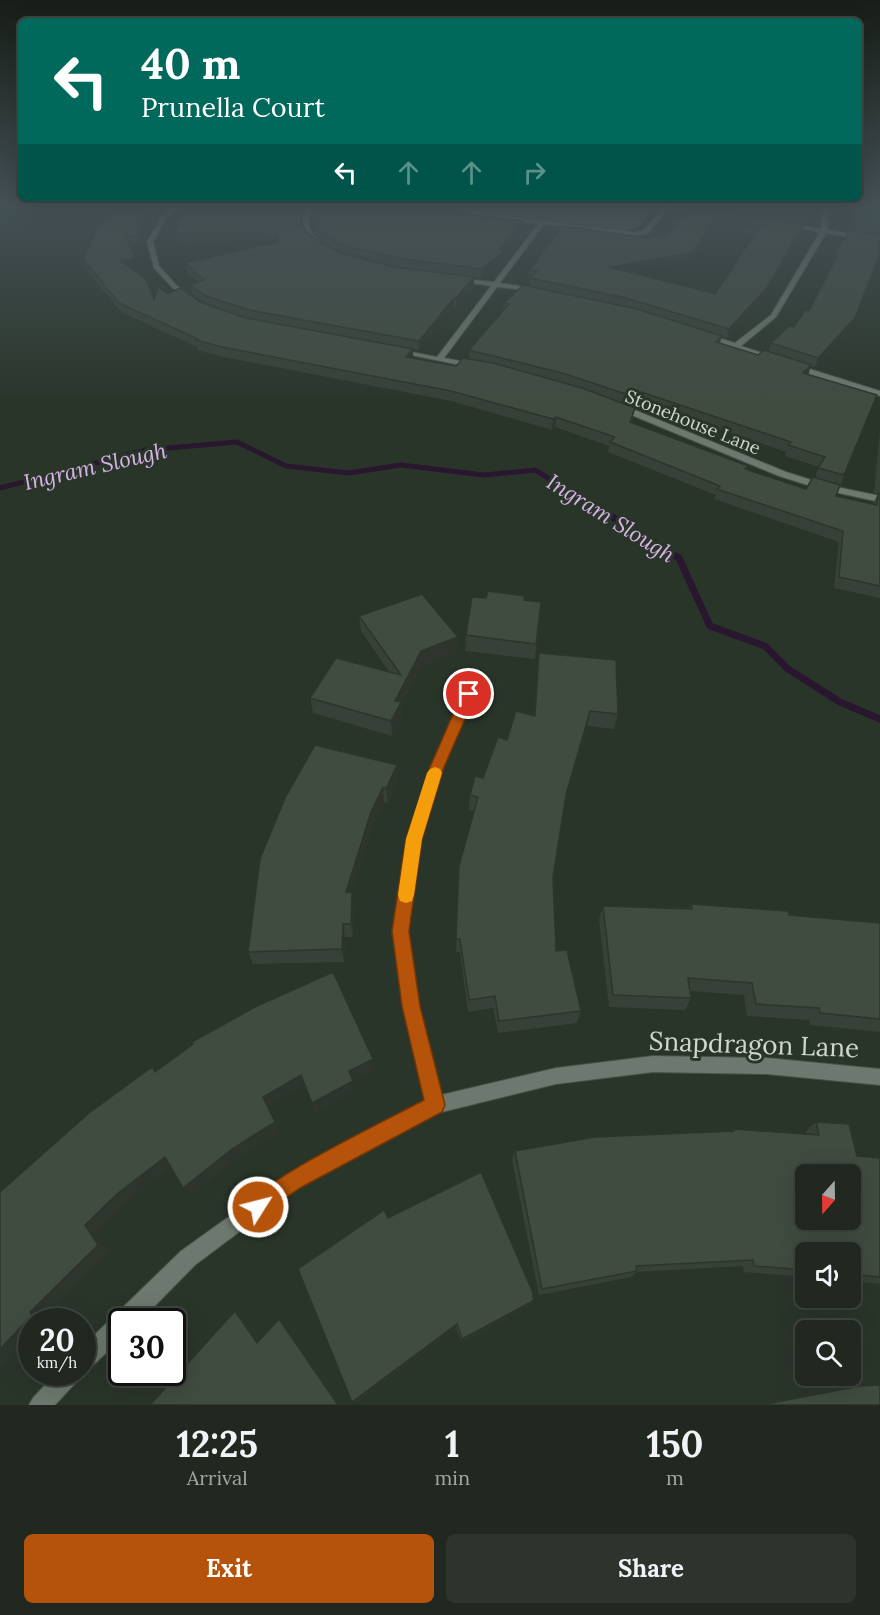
<!DOCTYPE html>
<style>
:root{--surface:#202820;--page:#2d342d;--text:#f1f3f6;--muted:#a2a6a5;--line:#3d443e;--accent:#b45309}
body{margin:0;font-family:Lora,serif;background:var(--page);color:var(--text);height:100vh;display:flex;flex-direction:column;font-size:22px;white-space:nowrap}
*{box-sizing:border-box;margin:0}
p{font-size:20px;color:var(--muted)}
.icon{flex:none;width:33px;height:33px;fill:none;stroke:currentColor;stroke-width:2;stroke-linecap:round;stroke-linejoin:round}
.map{position:relative;height:1405px;overflow:hidden}
.details{display:flex;flex-direction:column;background:var(--surface);flex:1}
.details>*{flex:none}
.guide{position:absolute;left:18px;top:18px;width:844px;height:183px;border-radius:9px;box-shadow:0 6px 24px #0002,0 0 0 2px var(--line);background:#00695c;color:#fff;overflow:hidden}
.needle{width:39px;rotate:200deg}
.fabs{position:absolute;left:795px;top:1164px;display:grid;gap:12px}
.fabs a{display:grid;place-items:center;width:66px;height:66px;border-radius:9px;background:var(--surface);box-shadow:0 6px 24px #0002,0 0 0 2px var(--line);font-size:30px}
.speed{position:absolute;left:18px;top:1308px;display:flex;gap:12px;font-size:30px;font-weight:700;text-align:center}
.speed>*{display:grid;place-content:center;width:78px;height:78px;border-radius:50%;background:var(--surface);box-shadow:0 6px 24px #0002,0 0 0 2px var(--line);line-height:1}
.speed small{font-size:15px;font-weight:400}
.speed .limit{border:3px solid #111;border-radius:9px;background:#fff;color:#111}
.pin{position:absolute;display:grid;place-items:center;width:51px;height:51px;color:#fff;margin:-26px;border:3px solid #fff;border-radius:50%;box-shadow:0 2px 6px #0007}
.me{position:absolute;width:66px;margin:-33px;rotate:54deg;stroke-linejoin:round;filter:drop-shadow(0 0 4px #0008)}
.turn{display:flex;align-items:center;gap:21px;height:126px;padding:0 24px;font-size:27px}
.turn .icon{width:78px;height:78px;stroke-width:2.5}
.turn b{display:block;font-size:42px;line-height:51px}
.lanes{display:flex;align-items:center;height:57px;padding:0 24px;background:#0003;justify-content:center;gap:30px;direction:ltr}
.lanes .off{opacity:.35}
.eta{display:flex;justify-content:space-evenly;align-items:center;height:102px;text-align:center}
.eta b{font-size:36px;font-weight:700;line-height:42px}
.button{display:flex;gap:12px;margin-top:auto;padding:12px 24px}
.button a{flex:1;height:69px;border-radius:9px;background:var(--accent);color:#fff;font-size:24px;font-weight:700;line-height:69px;text-align:center}
.button a+a{background:var(--page);color:var(--text)}
.map>svg:first-child{display:block}
.green{fill:#605466}
.lines{fill:none;stroke-linecap:round;stroke-linejoin:round}
.stream-far1{stroke:#28172f;stroke-width:5}
.stream{stroke:#28172f;stroke-width:7}
.street-casing{stroke:#485248;stroke-width:2}
.street{fill:#6d796e;fill-rule:evenodd}
.wall{fill:#374137;fill-rule:evenodd}
.shaded-wall{fill:#2d352d}
.building{fill:#404c40;stroke:#2d352d;stroke-width:1.5;fill-rule:evenodd}
.route{fill:#b45309;stroke:#753606;stroke-width:1.5}
.slow{fill:#f59e0b}
.labels{text-anchor:middle;dominant-baseline:central;stroke-width:6;stroke-linejoin:round;paint-order:stroke}
.far-street-label{font-size:18px;fill:#cfd6cf;stroke:#2a352a}
.water-label{font-size:22px;font-style:italic;fill:#d7b3e7;stroke:#2a352a}
.near-street-label{font-size:26px;fill:#cfd6cf;stroke:#2a352a}
</style>
<div class="map">
<svg width="880" height="1405" viewBox="0 0 880 1405">
<rect width="100%" height="100%" fill="#2a352a"/>
<path class="green" d="M473,207H655L638,227L627,230L479,211Z"/>
<g class="lines">
<path class="stream-far1" d="M0,488L146,450L237,442L286,466L349,473L401,465L484,475L535,470L603,512"/>
<path class="stream" d="M601,510L679,558L710,626L765,646L788,669L840,702L880,719"/>
<g class="street-casing">
<path id="street" d="M173,207H179L166,218L153,242L159,266L177,286L191,296V298L189,299L173,288L154,268L147,242L162,216Z
M311,207H317L308,218L310,231L323,245L320,247L304,231L302,218Z
M458,207H464L463,208L476,212L634,232L643,231L664,207H675L704,212L701,214L668,209L647,234L634,236L544,224L500,283L533,288L536,290L535,291L497,287L444,358L477,364V368H474L392,351L396,349L437,357L491,286L458,281L455,279L456,278L494,282L538,224L475,216L457,210Z
M822,207H828L827,230L880,238V242L826,233L776,317L741,346L778,358V362H772L703,338V334H706L735,343L771,315L820,232L783,225L786,223L821,229Z
M791,365H797L880,391V396L791,369Z
M617,405H623L642,413L786,472L827,485L880,496V502L820,489L779,476L617,409Z
M469,690L475,694L443,767L421,839L408,931L419,1006L441,1095L556,1068L653,1056L767,1058L880,1069V1085L767,1074L653,1072L556,1084L438,1113L299,1187L195,1265L139,1322H122V1338L89,1369L82,1372V1347L181,1251L287,1175L425,1101L403,1006L394,931L407,839L431,767L463,694Z
M57,1372H82L79,1379L55,1405H29L33,1398Z"/>
</g>
<use href="#street" class="street"/>
</g>
<path class="wall" d="M153,207L139,244H129L137,267L131,268L154,299L167,294L207,304L192,294L190,285L198,282L187,272L185,263L278,242V239L177,242L175,234L184,207H308L301,216L303,225L307,232L323,244L343,254L474,286L456,307H454L419,350L413,349V358L456,366L469,359V350L503,310L504,303L530,286V279H528L529,270L647,238L668,235L687,207H810L809,216L807,224L732,213L802,232L763,298L727,338L722,337L720,343L758,355L769,351L771,343L794,327L809,311L832,265L831,264L834,256L845,240L848,231H847L851,213V207H880V254L851,327L815,367L811,366L808,375L877,395L836,496L873,504L878,494L874,493L880,431V598L834,588L839,542L714,499L716,495L608,452L609,446L555,427L552,430L451,401L224,357L198,350L197,347L121,312L85,268L83,259ZM718,228L754,234L715,294L629,272L690,262L711,231L715,232ZM639,402L786,452L785,456L819,467L815,478L806,489L747,470L631,423L635,408H637Z
M312,207H446L441,211L522,221L521,229L504,250L505,259L481,278L398,267L347,254L328,245L315,233L310,219V211Z
M486,598L541,602L535,659L465,651L466,635Z
M359,616L458,652L421,667L401,705L402,717L392,736L313,713L310,698L389,672L361,631Z
M539,653L618,714L614,729L587,726L564,807L553,877L556,951L581,1011L577,1023L498,1033L493,1008L468,1012L460,952H456L459,866L474,811L469,810L470,795L483,778L507,740L534,716Z
M397,765L398,780L388,803L384,802L373,826L352,892L354,906L353,937H345L344,962L253,964L248,952Z
M691,904L789,915L880,923V1032L810,1025L809,1020L747,1016L744,995L690,991L691,998L685,1010L609,1007L599,919L603,906L690,908Z
M816,1122L857,1156L880,1158V1284L850,1281V1252H806V1277L744,1272L743,1266L637,1272L631,1277L539,1295L512,1160L515,1151L731,1131L733,1129L806,1134V1131Z
M388,1218L530,1306L462,1343L456,1328L355,1404Z"/>
<path class="shaded-wall" d="M148,207H153L139,244L137,235Z
M301,207H308L300,217L299,209Z
M438,207H446L435,218L434,210Z
M522,221L521,229L502,253L505,250V259L481,278V269Z
M712,223L711,231L690,262L608,276L609,267Z
M804,224L802,232L763,298L727,338L729,329Z
M880,254L851,327L815,367L818,358Z
M135,258L137,267L123,268L120,260Z
M474,277V286L456,307V298Z
M454,298V307L419,350V341Z
M413,349V358L406,357Z
M811,365L808,375L803,373Z
M556,417L555,427L552,430L553,419Z
M458,637V652L421,667L401,705L402,717L392,736L391,721L395,701L421,651Z
M590,711L587,726L564,810L566,795Z
M397,765L398,780L388,803L386,789Z
M383,787L384,802L373,826L348,906L346,892L371,812Z
M352,892L354,906L353,937L351,924Z
M343,924L345,937L344,962L342,949Z
M373,1059L375,1070L353,1081L355,1091L315,1113L312,1103L349,1071Z
M301,1075L304,1086L268,1107L279,1132L238,1158L191,1196L183,1188L263,1097Z
M165,1157L173,1166L127,1202L96,1233L109,1252L43,1317L45,1319L43,1322H32V1334L0,1367V1349L30,1312L85,1225L117,1194Z
M533,1301L530,1306L462,1343V1339Z
M235,1311L242,1316L263,1347L257,1343Z
M279,1319L284,1324L340,1405H338Z
M457,1324L456,1328L355,1404L352,1402Z"/>
<path class="building" d="M114,207H148L137,235L125,236L135,258L120,260L145,278L154,299L158,287L167,294L180,288L200,302L246,318L413,349L406,357L456,366L463,358L493,363L582,388L635,408L630,422L748,466L745,469L806,489L813,477L840,485L836,496L877,505L878,493H880V586L839,577L843,531L717,489L720,486L610,442L615,437L556,417L553,419L451,391L222,347L196,340L198,339L119,303L83,259L100,224Z
M184,207H301L299,209L303,225L307,232L323,244L343,254L394,267L474,277L456,298H454L419,341L249,310L206,296L190,285L204,280L185,263L278,242L277,231L175,234Z
M312,207H438L434,210L522,221L499,249L505,250L481,269L397,258L346,246L327,237L314,225L310,211Z
M687,207L804,224L766,289L729,329L622,297L530,278L537,271L529,270L563,226L647,238L668,235ZM720,220L760,226L715,294L609,267L692,253L712,223L717,224Z
M744,207H810L809,216Z
M853,207H880V227L850,222Z
M848,230L880,235V254L855,318L818,358L771,343L789,326L794,327L805,310L809,311L837,256H834L843,239L846,240Z
M523,285L637,309L722,336L716,342L758,355L764,350L811,365L803,373L877,395L844,475L818,468L825,457L788,445L791,442L641,392L638,398L562,373L469,350L509,304L504,303Z
M488,591L525,596L524,600L541,602L536,644L466,635L472,597L486,598Z
M422,594L458,637L421,651L395,701L401,702L391,721L310,698L336,658L401,675L359,616Z
M539,653L616,660L618,714L590,711L566,795L553,877L556,951L567,950L581,1011L499,1021L495,996L469,1000L460,939H456L459,866L478,797L470,795L475,776L483,778L498,737L507,740L516,711L535,716Z
M315,745L397,765L386,789L383,787L371,812L346,892H352L351,924H343L342,949L248,952L260,859L285,798Z
M691,904L788,911L789,915L880,923V1019L820,1013L819,1008L756,1004L752,983L688,978L691,998L613,995L603,906L692,909Z
M333,972L373,1059L349,1071L353,1081L312,1103L301,1075L263,1097L275,1122L232,1149L183,1188L165,1157L117,1194L85,1225L98,1245L30,1312L32,1315L0,1349V1192L89,1113L152,1067L155,1072L193,1044L192,1042L255,1007Z
M816,1122L849,1124L857,1156L880,1158V1277L850,1274V1252H806V1270L754,1266L753,1260L636,1266L637,1271L542,1289L515,1151L595,1137L734,1131L733,1129L819,1135ZM806,1174H850V1220H806Z
M481,1172L533,1293V1301L462,1339L457,1324L352,1402L298,1269L384,1210L388,1218Z
M235,1311L257,1343L279,1319L338,1405H150Z
M880,1385V1405H761L860,1386Z"/>
<linearGradient id="sky" x2="0" y2="1"><stop stop-color="#171d17"/><stop offset="0.51" stop-color="#445155"/><stop offset="1" stop-color="#445155" stop-opacity="0"/></linearGradient>
<rect width="880" height="403" fill="url(#sky)"/>
<path class="route" d="M469,689L476,694L444,767L422,839L409,931L420,1006L445,1105L442,1112L300,1188L258,1217L250,1214L247,1207C258,1181 393,1117 424,1100L402,1006L392,931L406,839L430,767L462,694Z"/>
<path class="slow" d="M435,767L440,769L442,773L422,839L414,895L412,901L406,903L400,901L398,895L406,839L427,773L430,769Z"/>
<g class="labels">
<g class="far-street-label">
<text transform="translate(693 422) rotate(22)">Stonehouse Lane</text>
</g>
<g class="water-label">
<text transform="translate(95 466) rotate(-13)">Ingram Slough</text>
<text transform="translate(611 518) rotate(32)">Ingram Slough</text>
</g>
<g class="near-street-label">
<text transform="translate(754 1044) rotate(2)">Snapdragon Lane</text>
</g>
</g>
</svg>
<div class="fabs">
<a><svg class="needle" viewBox="-14 -14 28 28"><path d="M0-13l5 13h-10z" fill="#e53935"/><path d="M0 13l5-13h-10z" fill="#a2a6a5"/></svg></a>
<a><svg class="icon" aria-label="sound" viewBox="0 0 24 24"><path d="M4 9h4l5-4v14l-5-4H4zM17 9q2 3 0 6"/></svg></a>
<a><svg class="icon" aria-label="search" viewBox="0 0 24 24"><circle cx="10" cy="10" r="6"/><path d="M15 15l6 6"/></svg></a>
</div>
<div class="speed"><div>20<small>km/h</small></div><div class="limit">30</div></div>
<div class="pin" style="left:469px;top:694px;background:#d93025"><svg class="icon" aria-label="arrive" viewBox="0 0 24 24"><path d="M6 21V4h12l-3 4 3 4H6"/></svg></div>
<svg class="me" style="left:258px;top:1207px" viewBox="-20 -20 40 40"><circle r="17" fill="#b45309" stroke="#fff" stroke-width="3"/><path d="M0-11L8 9 0 5-8 9z" fill="#fff"/></svg>
<div class="guide">
<div class="turn"><svg class="icon" aria-label="left" viewBox="0 0 24 24"><path d="M17 20v-9H6M10 6l-5 5 5 5"/></svg><div><b>40 m</b>Prunella Court</div></div>
<div class="lanes"><svg class="icon" aria-label="left" viewBox="0 0 24 24"><path d="M17 20v-9H6M10 6l-5 5 5 5"/></svg><svg class="icon off" aria-label="ahead" viewBox="0 0 24 24"><path d="M12 20V5M6 11l6-6 6 6"/></svg><svg class="icon off" aria-label="ahead" viewBox="0 0 24 24"><path d="M12 20V5M6 11l6-6 6 6"/></svg><svg class="icon off" aria-label="right" viewBox="0 0 24 24"><path d="M7 20v-9h11M14 6l5 5-5 5"/></svg></div>
</div>
</div>
<section class="details">
<div class="eta">
<div><b>12:25</b><p>Arrival</p></div>
<div><b>1</b><p>min</p></div>
<div><b>150</b><p>m</p></div>
</div>
<div class="button"><a>Exit</a><a>Share</a></div>
</section>
